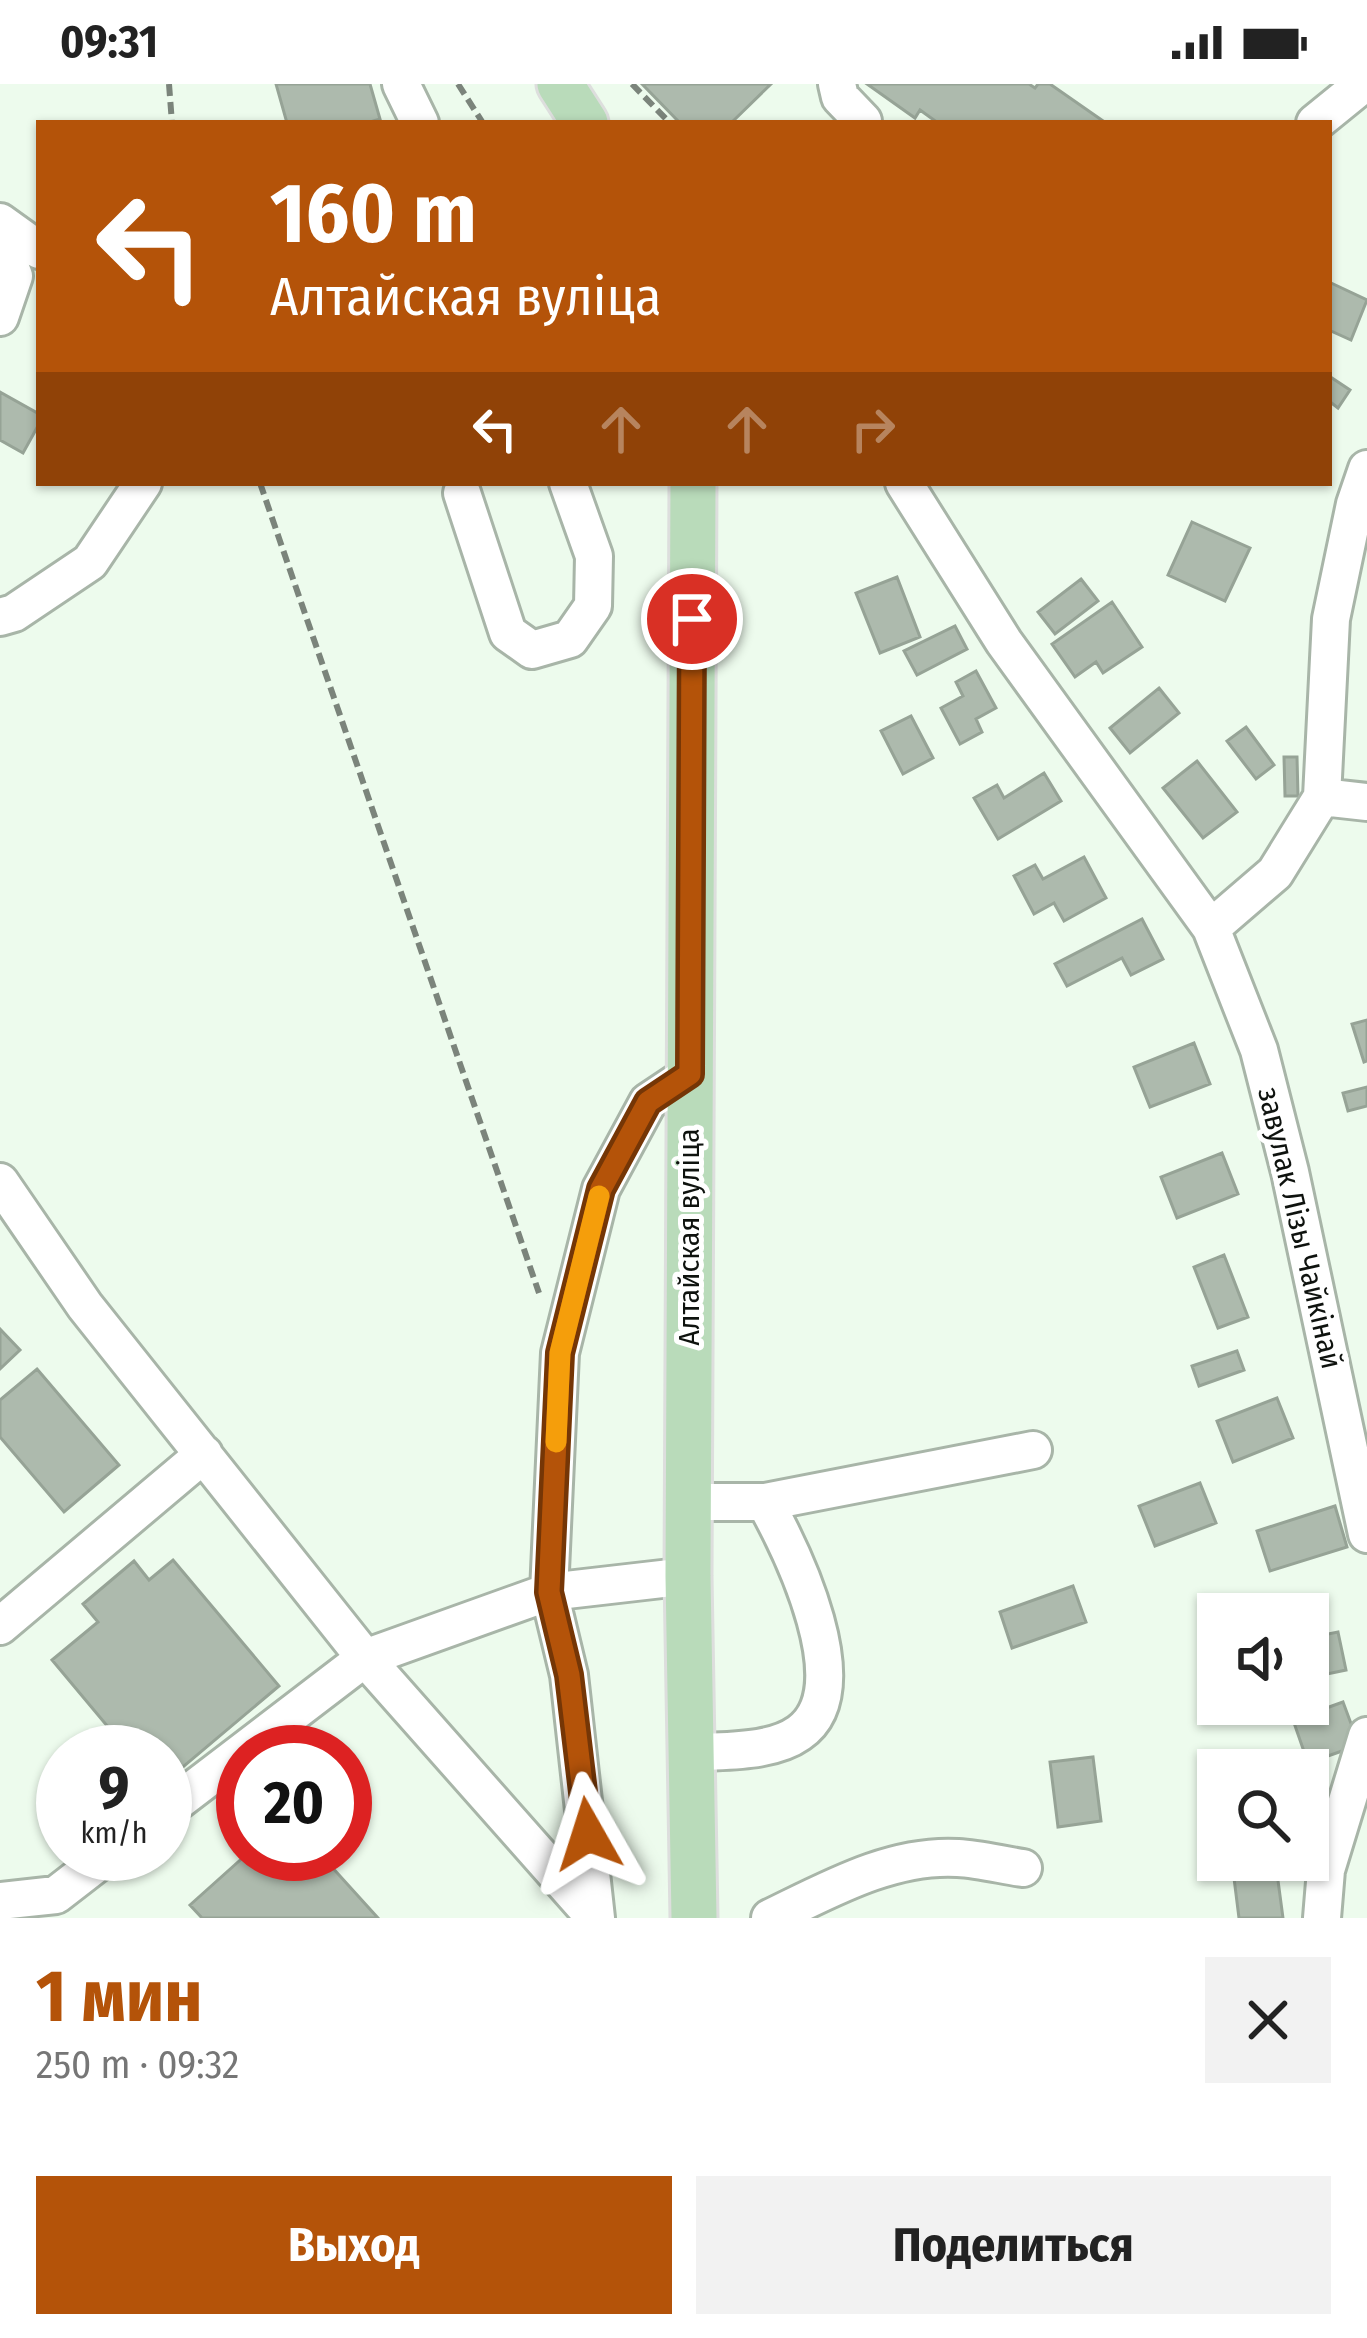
<!DOCTYPE html>
<html lang="ru">
<meta charset="utf-8">
<style>
:root{--surface:#fff;--page:#f2f2f2;--text:#222;--muted:#767676;--accent:#b45309}
body{margin:0;font-family:"Fira Sans Condensed",sans-serif;background:var(--page);color:var(--text);height:100vh;display:flex;flex-direction:column;font-size:45px;white-space:nowrap}
*{box-sizing:border-box;margin:0}
p{font-size:39px;color:var(--muted)}
.icon{flex:none;width:66px;height:66px;fill:none;stroke:currentColor;stroke-width:2;stroke-linecap:round;stroke-linejoin:round}
.map{position:relative;height:1834px;overflow:hidden}
.details{display:flex;flex-direction:column;background:var(--surface);flex:1}
.details>*{flex:none}
.hud{position:absolute;left:36px;top:36px;width:1296px;height:366px;border-radius:0px;box-shadow:0 3px 9px #0004;background:#b45309;color:#fff;overflow:hidden}
.fabs{position:absolute;left:1197px;top:1509px;display:grid;gap:24px}
.fabs a{display:grid;place-items:center;width:132px;height:132px;border-radius:0px;background:var(--surface);box-shadow:0 3px 9px #0004;font-size:60px}
.speed{position:absolute;left:36px;top:1641px;display:flex;gap:24px;font-size:60px;font-weight:700;text-align:center}
.speed>*{display:grid;place-content:center;width:156px;height:156px;border-radius:50%;background:var(--surface);box-shadow:0 3px 9px #0004;line-height:1}
.speed small{font-size:30px;font-weight:400}
.speed .limit{border:18px solid #d22;background:#fff;color:#111}
.pin{position:absolute;display:grid;place-items:center;width:102px;height:102px;color:#fff;margin:-51px;border:6px solid #fff;border-radius:50%;box-shadow:0 3px 12px #0007}
.me{position:absolute;width:132px;margin:-66px;rotate:354deg;stroke-linejoin:round;filter:drop-shadow(0 0 9px #0008)}
.turn{display:flex;align-items:center;gap:42px;height:252px;padding:0 36px;font-size:54px}
.turn .icon{width:156px;height:156px;stroke-width:2.5}
.turn b{display:block;font-size:84px;line-height:102px}
.lanes{display:flex;align-items:center;height:114px;padding:0 36px;background:#0003;justify-content:center;gap:60px;direction:ltr}
.lanes .off{opacity:.35}
.round{display:grid;place-items:center;flex:none;width:126px;height:126px;border-radius:0px;background:var(--page)}
.head{display:flex;align-items:center;justify-content:space-between;height:204px;padding:0 36px}
h1{font-size:72px;font-weight:700;line-height:90px;color:var(--accent)}
.action{display:flex;gap:24px;margin-top:auto;padding:24px 36px}
.action a{flex:1;height:138px;border-radius:0px;background:var(--accent);color:#fff;font-size:48px;font-weight:700;line-height:138px;text-align:center}
.action a+a{background:var(--page);color:var(--text)}
.status{display:flex;justify-content:space-between;align-items:center;height:84px;padding:0 60px;background:var(--surface);direction:ltr}
.status svg{height:33px;fill:currentColor}
.map>svg:first-child{display:block}
.building{fill:#adbaad;stroke:#96a396;stroke-width:3}
.lines{fill:none;stroke-linecap:round;stroke-linejoin:round}
.minor-casing{stroke:#a8b5a8;stroke-width:42}
.major-casing{stroke:#dddedd;stroke-width:51}
.path{stroke:#7b847b;stroke-width:6;stroke-dasharray:12 6;stroke-linecap:butt}
.minor{stroke:#fff;stroke-width:36}
.major{stroke:#b9dbba;stroke-width:45}
.route-casing{stroke:#753606;stroke-width:30}
.route{stroke:#b45309;stroke-width:21}
.slow{stroke:#f59e0b;stroke-width:21}
.labels{text-anchor:middle;dominant-baseline:central;stroke-width:10;stroke-linejoin:round;paint-order:stroke}
.street-label{font-size:30px;fill:#0e120e;stroke:#fff}
</style>
<div class="status"><b>09:31</b><svg viewBox="0 0 49 12"><path d="M0 12V9h3v3zM5 12V6h3v6zM10 12V3h3v9zM15 12V0h3v12zM26 1h20v11H26zM47 4h2v5h-2z"/></svg></div>
<div class="map">
<svg width="1367" height="1834" viewBox="0 0 1367 1834">
<rect width="100%" height="100%" fill="#edfbed"/>
<path class="building" d="M276,0H370L380,35L367,39H287Z
M642,0H771L731,39H680Z
M867,0H1029L1035,4L1038,0H1050L1106,39H938L920,26L915,34Z
M1329,198L1367,216L1351,256L1329,246Z
M1329,292L1350,306L1338,324L1329,317Z
M0,308L39,330V340L23,369L0,356Z
M1192,438L1250,464L1225,517L1168,491Z
M897,493L920,553L880,569L856,509Z
M1081,495L1098,517L1055,550L1038,528Z
M1112,518L1142,563L1103,589L1096,578L1075,593L1052,560Z
M955,542L967,565L917,591L904,567Z
M976,587L996,624L976,635L982,648L960,660L941,624L963,612L956,598Z
M1159,604L1179,629L1130,669L1110,644Z
M911,632L933,674L903,690L881,647Z
M1246,643L1274,681L1256,695L1227,657Z
M1284,673H1297L1298,712H1285Z
M1197,677L1237,728L1203,754L1163,704Z
M1044,689L1061,717L998,755L974,714L997,701L1004,714Z
M1084,773L1106,814L1064,837L1054,819L1034,830L1014,792L1035,781L1043,795Z
M1142,835L1163,875L1131,891L1122,874L1067,902L1055,880Z
M1367,936V977L1364,978L1352,940Z
M1194,959L1210,1000L1150,1023L1134,983Z
M1367,1003V1022L1348,1027L1343,1009Z
M1222,1069L1238,1110L1177,1134L1161,1093Z
M1224,1171L1248,1233L1218,1244L1194,1183Z
M0,1245L20,1266L0,1285Z
M1237,1267L1244,1286L1199,1302L1192,1282Z
M37,1285L119,1381L64,1428L0,1353V1316Z
M1277,1314L1293,1354L1233,1378L1217,1337Z
M1200,1399L1216,1439L1155,1462L1139,1422Z
M1335,1422L1347,1463L1270,1487L1257,1447Z
M173,1476L279,1602L165,1698V1668H129L52,1576L98,1538L83,1520L134,1477L149,1496Z
M1073,1502L1086,1538L1012,1564L1000,1528Z
M1271,1513L1274,1530H1218V1559L1213,1560L1207,1527Z
M1338,1548L1346,1586L1308,1594V1554Z
M1343,1618L1359,1661L1308,1679L1293,1636Z
M1093,1673L1101,1737L1058,1743L1050,1678Z
M1308,1706L1341,1713L1335,1742L1308,1736Z
M247,1770H320L378,1834H202L190,1821Z
M1277,1789L1283,1834H1239L1234,1794Z"/>
<g class="lines">
<g class="minor-casing">
<path id="minor" d="M401,0L420,39
M837,0L840,13L863,37
M1315,39L1363,0
M0,138L39,166
M0,158L14,192L0,233
M904,399L1004,558L1211,844L1259,966L1290,1088L1367,1450
M462,409L508,549L532,566L570,555L593,522L594,472L568,399
M0,533L14,529L90,478L143,399
M1322,713L1367,718
M1211,844L1275,789L1322,713L1331,535L1355,420L1367,385
M0,1098L85,1222L365,1574L595,1834
M688,1418H765C792,1467 861,1606 799,1649C771,1669 724,1666 691,1669
M765,1418L1033,1366
M0,1542L204,1370
M165,1727L365,1574L549,1508L688,1492
M0,1817L56,1811L109,1770
M596,1834L569,1591L549,1508L560,1269L601,1105L648,1018L690,990
M770,1834C828,1806 891,1770 958,1774C979,1775 1002,1781 1023,1784
M1322,1834L1326,1786L1367,1652"/>
</g>
<g class="major-casing">
<path id="major" d="M560,0L585,39
M693,399L688,1492L694,1834"/>
</g>
<path class="path" d="M169,0L172,39
M458,0L483,39
M632,0L670,39
M260,399L539,1209"/>
<use href="#minor" class="minor"/>
<use href="#major" class="major"/>
</g>
<g class="lines">
<g class="route-casing">
<path id="route" d="M588,1750L569,1591L549,1508L560,1269L601,1105L648,1018L690,990L692,535"/>
</g>
<use href="#route" class="route"/>
<path class="slow" d="M556,1358L560,1269L599,1112"/>
</g>
<g class="labels">
<g class="street-label">
<text transform="translate(1300 1144) rotate(77)">завулак Лізы Чайкінай</text>
<text transform="translate(689 1153) rotate(-90)">Алтайская вуліца</text>
</g>
</g>
</svg>
<div class="fabs">
<a><svg class="icon" aria-label="sound" viewBox="0 0 24 24"><path d="M4 9h4l5-4v14l-5-4H4zM17 9q2 3 0 6"/></svg></a>
<a><svg class="icon" aria-label="search" viewBox="0 0 24 24"><circle cx="10" cy="10" r="6"/><path d="M15 15l6 6"/></svg></a>
</div>
<div class="speed"><div>9<small>km/h</small></div><div class="limit">20</div></div>
<div class="pin" style="left:692px;top:535px;background:#d93025"><svg class="icon" aria-label="arrive" viewBox="0 0 24 24"><path d="M6 21V4h12l-3 4 3 4H6"/></svg></div>
<svg class="me" style="left:588px;top:1750px" viewBox="-20 -20 40 40"><path d="M0-17L14 15 0 8-14 15z" fill="#b45309" stroke="#fff" stroke-width="4"/></svg>
<div class="hud">
<div class="turn"><svg class="icon" aria-label="left" viewBox="0 0 24 24"><path d="M17 20v-9H6M10 6l-5 5 5 5"/></svg><div><b>160 m</b>Алтайская вуліца</div></div>
<div class="lanes"><svg class="icon" aria-label="left" viewBox="0 0 24 24"><path d="M17 20v-9H6M10 6l-5 5 5 5"/></svg><svg class="icon off" aria-label="ahead" viewBox="0 0 24 24"><path d="M12 20V5M6 11l6-6 6 6"/></svg><svg class="icon off" aria-label="ahead" viewBox="0 0 24 24"><path d="M12 20V5M6 11l6-6 6 6"/></svg><svg class="icon off" aria-label="right" viewBox="0 0 24 24"><path d="M7 20v-9h11M14 6l5 5-5 5"/></svg></div>
</div>
</div>
<section class="details">
<div class="head"><div><h1>1 мин</h1><p>250 m · 09:32</p></div><a class="round"><svg class="icon" aria-label="close" viewBox="0 0 24 24"><path d="M6 6l12 12M18 6L6 18"/></svg></a></div>
<div class="action"><a>Выход</a><a>Поделиться</a></div>
</section>
